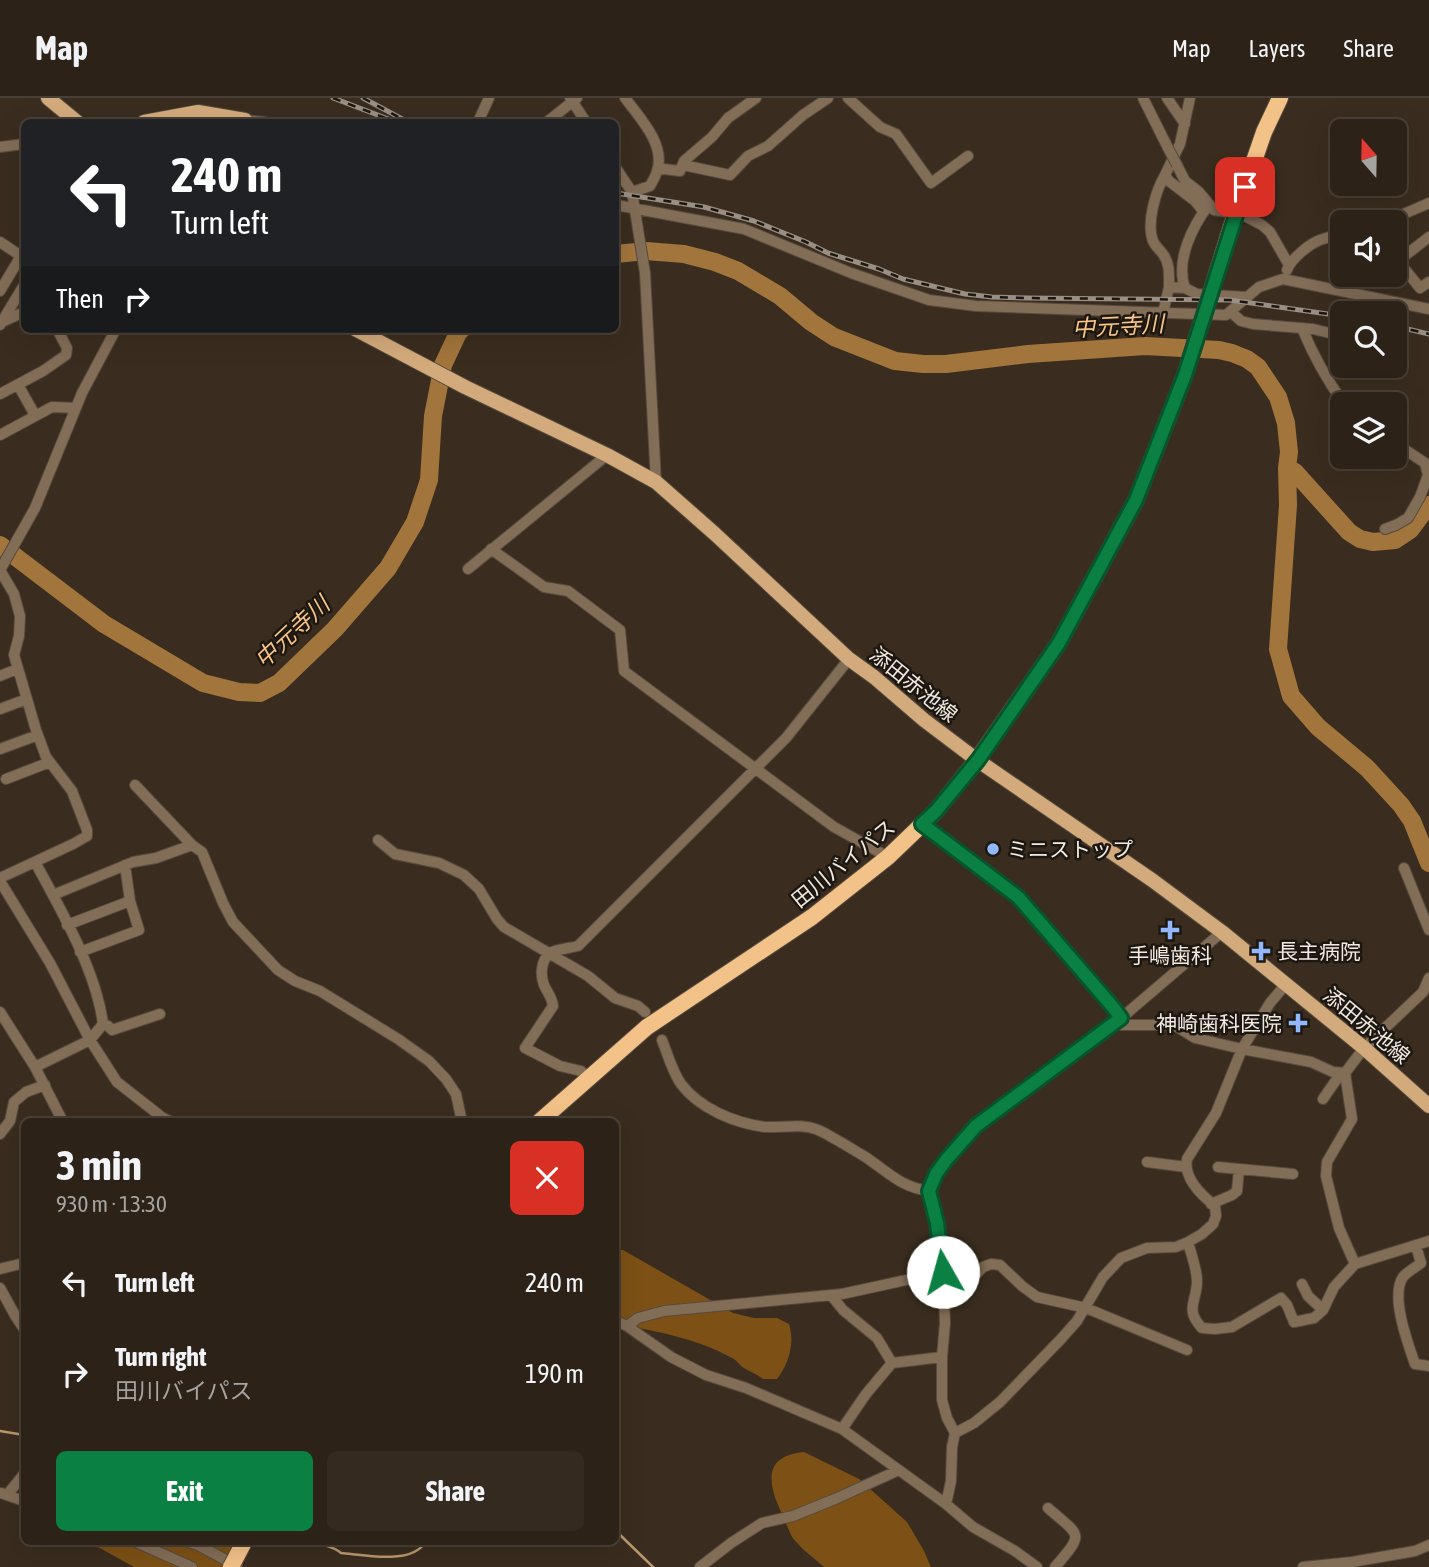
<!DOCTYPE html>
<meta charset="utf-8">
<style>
:root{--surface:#2c2217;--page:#342a20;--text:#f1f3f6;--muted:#a6a4a1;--line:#483f36;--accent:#0b8043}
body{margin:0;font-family:"Asap Condensed","Noto Sans JP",sans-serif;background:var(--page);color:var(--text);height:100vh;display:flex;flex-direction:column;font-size:26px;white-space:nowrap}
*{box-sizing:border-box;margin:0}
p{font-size:23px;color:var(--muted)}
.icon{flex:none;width:38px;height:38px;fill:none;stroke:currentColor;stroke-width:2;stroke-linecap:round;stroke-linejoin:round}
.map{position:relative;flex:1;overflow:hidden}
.side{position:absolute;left:21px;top:1020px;width:598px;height:427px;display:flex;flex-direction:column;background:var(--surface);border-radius:10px;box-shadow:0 7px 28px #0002,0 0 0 2px var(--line)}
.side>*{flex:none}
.guide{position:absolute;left:21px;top:21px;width:598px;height:214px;border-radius:10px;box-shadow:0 7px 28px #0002,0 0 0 2px var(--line);background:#202124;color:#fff;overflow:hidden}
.needle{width:46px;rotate:340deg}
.buttons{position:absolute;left:1330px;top:21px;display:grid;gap:14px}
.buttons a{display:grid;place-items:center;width:77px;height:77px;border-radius:10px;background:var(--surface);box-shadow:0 7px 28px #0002,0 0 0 2px var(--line);font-size:35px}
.pin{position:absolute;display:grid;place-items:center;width:60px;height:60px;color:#fff;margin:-30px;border-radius:14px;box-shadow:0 4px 10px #0006}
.me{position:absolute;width:77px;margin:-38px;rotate:353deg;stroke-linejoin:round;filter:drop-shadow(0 0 5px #0008)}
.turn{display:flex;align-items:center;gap:24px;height:147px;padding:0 35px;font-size:32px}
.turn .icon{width:91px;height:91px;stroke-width:2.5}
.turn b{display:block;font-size:49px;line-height:60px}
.then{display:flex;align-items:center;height:66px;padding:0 35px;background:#0003;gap:14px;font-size:26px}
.round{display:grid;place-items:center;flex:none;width:74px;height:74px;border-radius:10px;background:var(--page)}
.headline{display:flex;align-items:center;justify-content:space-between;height:119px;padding:0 35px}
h1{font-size:42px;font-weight:700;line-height:52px}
.cta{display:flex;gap:14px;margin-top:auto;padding:14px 35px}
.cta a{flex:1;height:80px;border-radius:10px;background:var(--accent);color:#fff;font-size:28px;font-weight:700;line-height:80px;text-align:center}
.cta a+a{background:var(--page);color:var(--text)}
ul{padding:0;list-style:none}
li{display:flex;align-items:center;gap:21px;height:91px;padding:0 35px}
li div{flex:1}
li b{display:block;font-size:26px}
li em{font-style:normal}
header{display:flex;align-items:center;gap:42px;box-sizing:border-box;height:98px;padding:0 35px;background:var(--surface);border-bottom:2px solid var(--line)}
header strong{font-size:33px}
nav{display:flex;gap:38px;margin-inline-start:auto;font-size:24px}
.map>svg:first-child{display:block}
.forest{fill:#7d5115}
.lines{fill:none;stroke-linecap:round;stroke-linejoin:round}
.stream{stroke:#ba986e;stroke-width:2.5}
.river{stroke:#a2753c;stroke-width:18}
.minor-casing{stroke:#574b3e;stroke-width:12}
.major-casing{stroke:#574b3e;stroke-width:16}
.highway-casing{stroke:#574b3e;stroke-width:18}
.minor{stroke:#826d57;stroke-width:10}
.major{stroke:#d3aa7b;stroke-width:14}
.highway{stroke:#f3c288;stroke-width:16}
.rail-casing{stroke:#998f83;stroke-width:5}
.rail{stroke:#1c1710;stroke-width:2.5;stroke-dasharray:8;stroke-linecap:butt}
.minor-bridge-casing{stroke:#574b3e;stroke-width:12;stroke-linecap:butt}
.highway-bridge-casing{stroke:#574b3e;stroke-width:18;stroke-linecap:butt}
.minor-bridge{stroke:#826d57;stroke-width:10}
.highway-bridge{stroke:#f3c288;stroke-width:16}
.route-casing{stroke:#07532c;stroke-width:18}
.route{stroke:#0b8043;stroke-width:12}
.poi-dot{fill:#92b7fd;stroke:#1c1710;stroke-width:2.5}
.labels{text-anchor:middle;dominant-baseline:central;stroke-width:5;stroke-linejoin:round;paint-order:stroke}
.street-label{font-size:21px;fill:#f2eae1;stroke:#1c1710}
.poi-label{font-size:21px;fill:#f2eae1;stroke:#1c1710;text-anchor:start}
.water-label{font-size:23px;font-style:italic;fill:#f9c487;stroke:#1c1710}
</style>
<header>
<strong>Map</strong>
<nav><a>Map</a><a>Layers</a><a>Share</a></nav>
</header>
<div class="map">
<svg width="1429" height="1469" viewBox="0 0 1429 1469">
<rect width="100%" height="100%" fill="#3a2d1f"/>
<path class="forest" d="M616,1152H623L733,1215L754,1220H777L789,1226C795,1244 789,1266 777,1281H763C757,1276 751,1274 744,1270C739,1267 737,1262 732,1260C696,1240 656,1233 616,1226Z
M804,1354L859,1381L907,1424L924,1453L931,1469H824C814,1460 800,1450 792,1439C788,1431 785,1422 781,1414C767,1383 764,1358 804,1354Z
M89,1444H243V1469H134Z"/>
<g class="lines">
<path class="stream" d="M0,1333L24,1337
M616,1433L653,1469
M316,1444C324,1448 335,1449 341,1455C364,1457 413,1467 425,1444"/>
<path class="river" d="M616,156L646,153L684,156L715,164L738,173L780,198L811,224L834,239L895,263L923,266H946L1028,256L1145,248L1219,252L1232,255L1247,261L1258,269L1278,299L1286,325L1289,354L1287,370L1288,407L1278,551L1291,598L1318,629L1367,670L1401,707L1412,723L1429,765
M1287,370L1295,374L1349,434L1360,441L1373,444L1395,442L1410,432L1429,407
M0,447L104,526L203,585L239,594L260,595L279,585L335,531L388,470L415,424L429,382L433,318L443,267L458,235L462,231"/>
<g class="minor-casing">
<path id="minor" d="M570,0L586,24
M625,0C640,20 666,47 657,73C656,78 652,84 650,88L632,94
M848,0L880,29L896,36L931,85L968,58
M1143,0L1168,50
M1167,0L1185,26
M1190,0L1180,46L1165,77L1169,83L1195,103L1204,114
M245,22L264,24
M478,24L489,0
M547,24L577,0
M0,49L24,46
M683,67L730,77L748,58L768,48L803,17L828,0
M1177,67L1185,83L1199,94L1214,112L1243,117L1262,127L1270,134L1289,167
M616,70L632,94L645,175L656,384
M658,72L664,71L680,73L684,63L712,39L728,20L756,0
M1165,77C1156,92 1146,125 1153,143C1155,148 1160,152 1163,156C1170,166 1169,176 1169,189L1185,190
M1209,106C1193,128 1175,162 1185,190L1197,196L1245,199
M616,107L744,131L851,175L929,202L976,208L1226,217L1259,189L1283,181L1429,211
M1385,124L1429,105
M0,144L21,158L0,193
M1395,159L1420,190L1429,184
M1398,163L1429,139
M1287,172C1291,161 1309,146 1320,142C1327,139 1335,138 1342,137
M1231,214L1241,223L1253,226L1313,231L1342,238
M1163,215L1169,189
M2,224L24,214
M0,227L24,187
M1302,230C1313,257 1327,282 1344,306
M18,287L35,317
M0,296L43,273L66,257L67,250L57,231
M0,337L52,309L76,310
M1385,431L1396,427L1408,420L1420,399L1428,377L1425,365L1395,345
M491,451L544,489L568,493L620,532L624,573L834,729L888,759
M468,471L607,357
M0,578L17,571
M0,611L27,601
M0,651L38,637
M6,681L50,664
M135,687L192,747L202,754L223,805L233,824L278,872L295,883L320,893L398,941L429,963L446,981L456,996L462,1024
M922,726L1018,799L1112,908L1121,920
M378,742L395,756L439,765L464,777L479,791L497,821L504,829L588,878L615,900L638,908L645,914
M1404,770L1429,832
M0,780L73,746L87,738V732L72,693L46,659L36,632L14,557L19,538L20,518L14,496L0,472L35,410L82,295L116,231
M0,783L50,865L90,942L117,984L163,1020L172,1024
M53,797L133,764L156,760L192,747
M67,827L130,803L125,767
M80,854L139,832L130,803
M0,914L35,969L63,1024
M103,926L108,928L112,932L160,916
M1113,927H1174L1195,940L1242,951L1311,964L1333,974L1345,975L1364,950L1423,894L1429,880
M662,942C668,957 672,973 681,986C700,1011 735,1025 765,1029C782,1030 801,1025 818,1032C824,1034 831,1039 837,1042C846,1047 855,1053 864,1058C887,1073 900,1089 929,1093
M35,969L90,942L103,926C96,872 61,812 35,764
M1345,975L1352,1021L1327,1064L1326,1078L1339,1130L1355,1166
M588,981L581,973L560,968L525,950L553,908C552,899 547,894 544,887C540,877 541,862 550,855C557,851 570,850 578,848L786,640L849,561
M1323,1001L1341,975
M0,1036L10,1023L14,1004L26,994L45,987
M1147,1064L1186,1069
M1218,1069L1293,1076
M1211,1106L1232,1097L1237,1093L1239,1071
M1188,1144C1191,1156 1197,1171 1197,1183C1197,1204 1184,1211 1202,1230L1215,1231L1232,1229L1281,1200L1287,1207L1294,1224L1314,1220L1323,1212L1334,1189L1355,1166L1429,1143
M1416,1148L1421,1165C1416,1169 1407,1174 1403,1179C1390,1198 1408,1246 1415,1266L1429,1268
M0,1171L24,1165
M1302,1186L1308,1198L1323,1212
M0,1190L16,1219L24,1231
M831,1197L843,1212L877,1240L892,1265
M944,1208L954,1200L983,1169L991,1166L1000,1167L1022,1188L1037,1199L1086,1210L1187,1252
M616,1223L627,1228L671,1259L706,1277L746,1290L842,1331L946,1406L973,1429L1015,1453L1037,1469
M627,1228L638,1220L664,1213L842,1196L943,1174
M842,1331L866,1296L892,1265L942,1259
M955,1335L974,1325L1000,1304L1061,1241L1077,1223L1103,1179L1121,1160L1147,1150L1176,1149L1188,1144L1202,1136L1213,1126L1216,1118L1215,1108C1201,1097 1183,1080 1187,1061L1216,1015L1242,951L1270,905L1286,886
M1,1395L24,1403
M7,1397L24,1376
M946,1406L951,1383L952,1349L955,1335L947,1320L942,1302V1259L945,1225L943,1174L937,1125L929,1093L936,1076L946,1062L976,1028L1113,927L1222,834
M1048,1410C1081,1439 1085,1434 1055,1469
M136,1444L192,1469
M188,1444L198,1447L237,1468
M700,1469L731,1445L762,1425L793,1418L835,1401L899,1372
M1303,1469L1352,1464L1415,1453L1429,1447"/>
</g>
<g class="major-casing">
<path id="major" d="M48,0L77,24
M144,24L198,14L245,22
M355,231L465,289L607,357L656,384L715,436L849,561L874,579L924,622L977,662L1152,782L1222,834L1364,950L1429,1008"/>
</g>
<g class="highway-casing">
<path id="highway" d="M1245,89L1264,34L1280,0
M1212,191L1233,123
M539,1024L647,929L812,819L888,759L936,713L977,662L1059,545L1136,402L1185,277"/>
</g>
<use href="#minor" class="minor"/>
<use href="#major" class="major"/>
<use href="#highway" class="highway"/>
<g class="rail-casing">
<path id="rail" d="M333,0L396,24
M363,0L408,24
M616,95L704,109L754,123L806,144L828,155L879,171L903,181L965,196L992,199L1027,200L1230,202L1342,218
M1395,228L1429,236"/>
</g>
<use href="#rail" class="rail"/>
<g class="minor-bridge-casing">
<path id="minor-bridge" d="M1168,50L1177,67"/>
</g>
<g class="highway-bridge-casing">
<path id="highway-bridge" d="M1233,123L1245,89
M1185,277L1212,191
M231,1469L244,1444"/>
</g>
<use href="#minor-bridge" class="minor-bridge"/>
<use href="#highway-bridge" class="highway-bridge"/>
</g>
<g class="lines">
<g class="route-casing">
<path id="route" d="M943,1174L937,1125L929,1093L936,1076L946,1062L976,1028L1121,920L1112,908L1018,799L922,726L936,713L978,662L1059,545L1136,402L1185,277L1245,89"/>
</g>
<use href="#route" class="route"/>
</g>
<g class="poi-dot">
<circle cx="993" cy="751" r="7"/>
<path d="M1166.5 821.5h7v7h7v7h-7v7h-7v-7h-7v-7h7z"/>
<path d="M1257.5 842.5h7v7h7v7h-7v7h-7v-7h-7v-7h7z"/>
<path d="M1294.5 914.5h7v7h7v7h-7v7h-7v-7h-7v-7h7z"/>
</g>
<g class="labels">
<g class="street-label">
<text transform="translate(914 586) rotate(39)">添田赤池線</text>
<text transform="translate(843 765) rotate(-39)">田川バイパス</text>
<text transform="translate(1367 927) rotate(40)">添田赤池線</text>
</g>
<g class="poi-label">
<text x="1007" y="751">ミニストップ</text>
<text x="1277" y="853">長主病院</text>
<text x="1170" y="857" text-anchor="middle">手嶋歯科</text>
<text x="1282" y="925" text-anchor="end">神崎歯科医院</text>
</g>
<g class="water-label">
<text transform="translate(1118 228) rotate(-3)">中元寺川</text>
<text transform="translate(292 534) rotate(-43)">中元寺川</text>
</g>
</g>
</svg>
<div class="buttons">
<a><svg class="needle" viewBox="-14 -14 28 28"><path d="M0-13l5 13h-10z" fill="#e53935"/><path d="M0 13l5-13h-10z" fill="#a6a4a1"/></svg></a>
<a><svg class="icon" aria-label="sound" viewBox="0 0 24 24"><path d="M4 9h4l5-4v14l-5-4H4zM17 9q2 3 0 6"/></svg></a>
<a><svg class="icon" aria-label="search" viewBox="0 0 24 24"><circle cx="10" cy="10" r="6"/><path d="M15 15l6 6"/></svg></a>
<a><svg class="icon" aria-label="layers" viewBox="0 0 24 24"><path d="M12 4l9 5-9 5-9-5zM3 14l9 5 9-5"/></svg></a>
</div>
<div class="pin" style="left:1245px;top:89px;background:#d93025"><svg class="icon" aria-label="arrive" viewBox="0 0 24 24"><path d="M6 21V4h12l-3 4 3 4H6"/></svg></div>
<svg class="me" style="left:943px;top:1174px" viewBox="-20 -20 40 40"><circle r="19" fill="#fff"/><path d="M0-13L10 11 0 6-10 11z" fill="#0b8043"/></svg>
<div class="guide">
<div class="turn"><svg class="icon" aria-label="left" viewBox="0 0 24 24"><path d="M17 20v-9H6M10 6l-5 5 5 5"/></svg><div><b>240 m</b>Turn left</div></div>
<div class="then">Then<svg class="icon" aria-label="right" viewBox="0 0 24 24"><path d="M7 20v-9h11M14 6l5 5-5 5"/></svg></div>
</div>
<section class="side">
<div class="headline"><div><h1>3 min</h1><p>930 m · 13:30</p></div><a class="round" style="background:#d93025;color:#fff"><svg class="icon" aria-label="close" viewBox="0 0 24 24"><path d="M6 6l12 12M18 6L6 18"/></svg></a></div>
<ul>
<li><svg class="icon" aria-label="left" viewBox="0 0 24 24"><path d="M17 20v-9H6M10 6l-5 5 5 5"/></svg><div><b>Turn left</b></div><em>240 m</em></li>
<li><svg class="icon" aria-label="right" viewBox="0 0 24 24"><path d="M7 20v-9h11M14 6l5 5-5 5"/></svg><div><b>Turn right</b><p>田川バイパス</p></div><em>190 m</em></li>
</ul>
<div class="cta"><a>Exit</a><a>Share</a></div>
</section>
</div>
